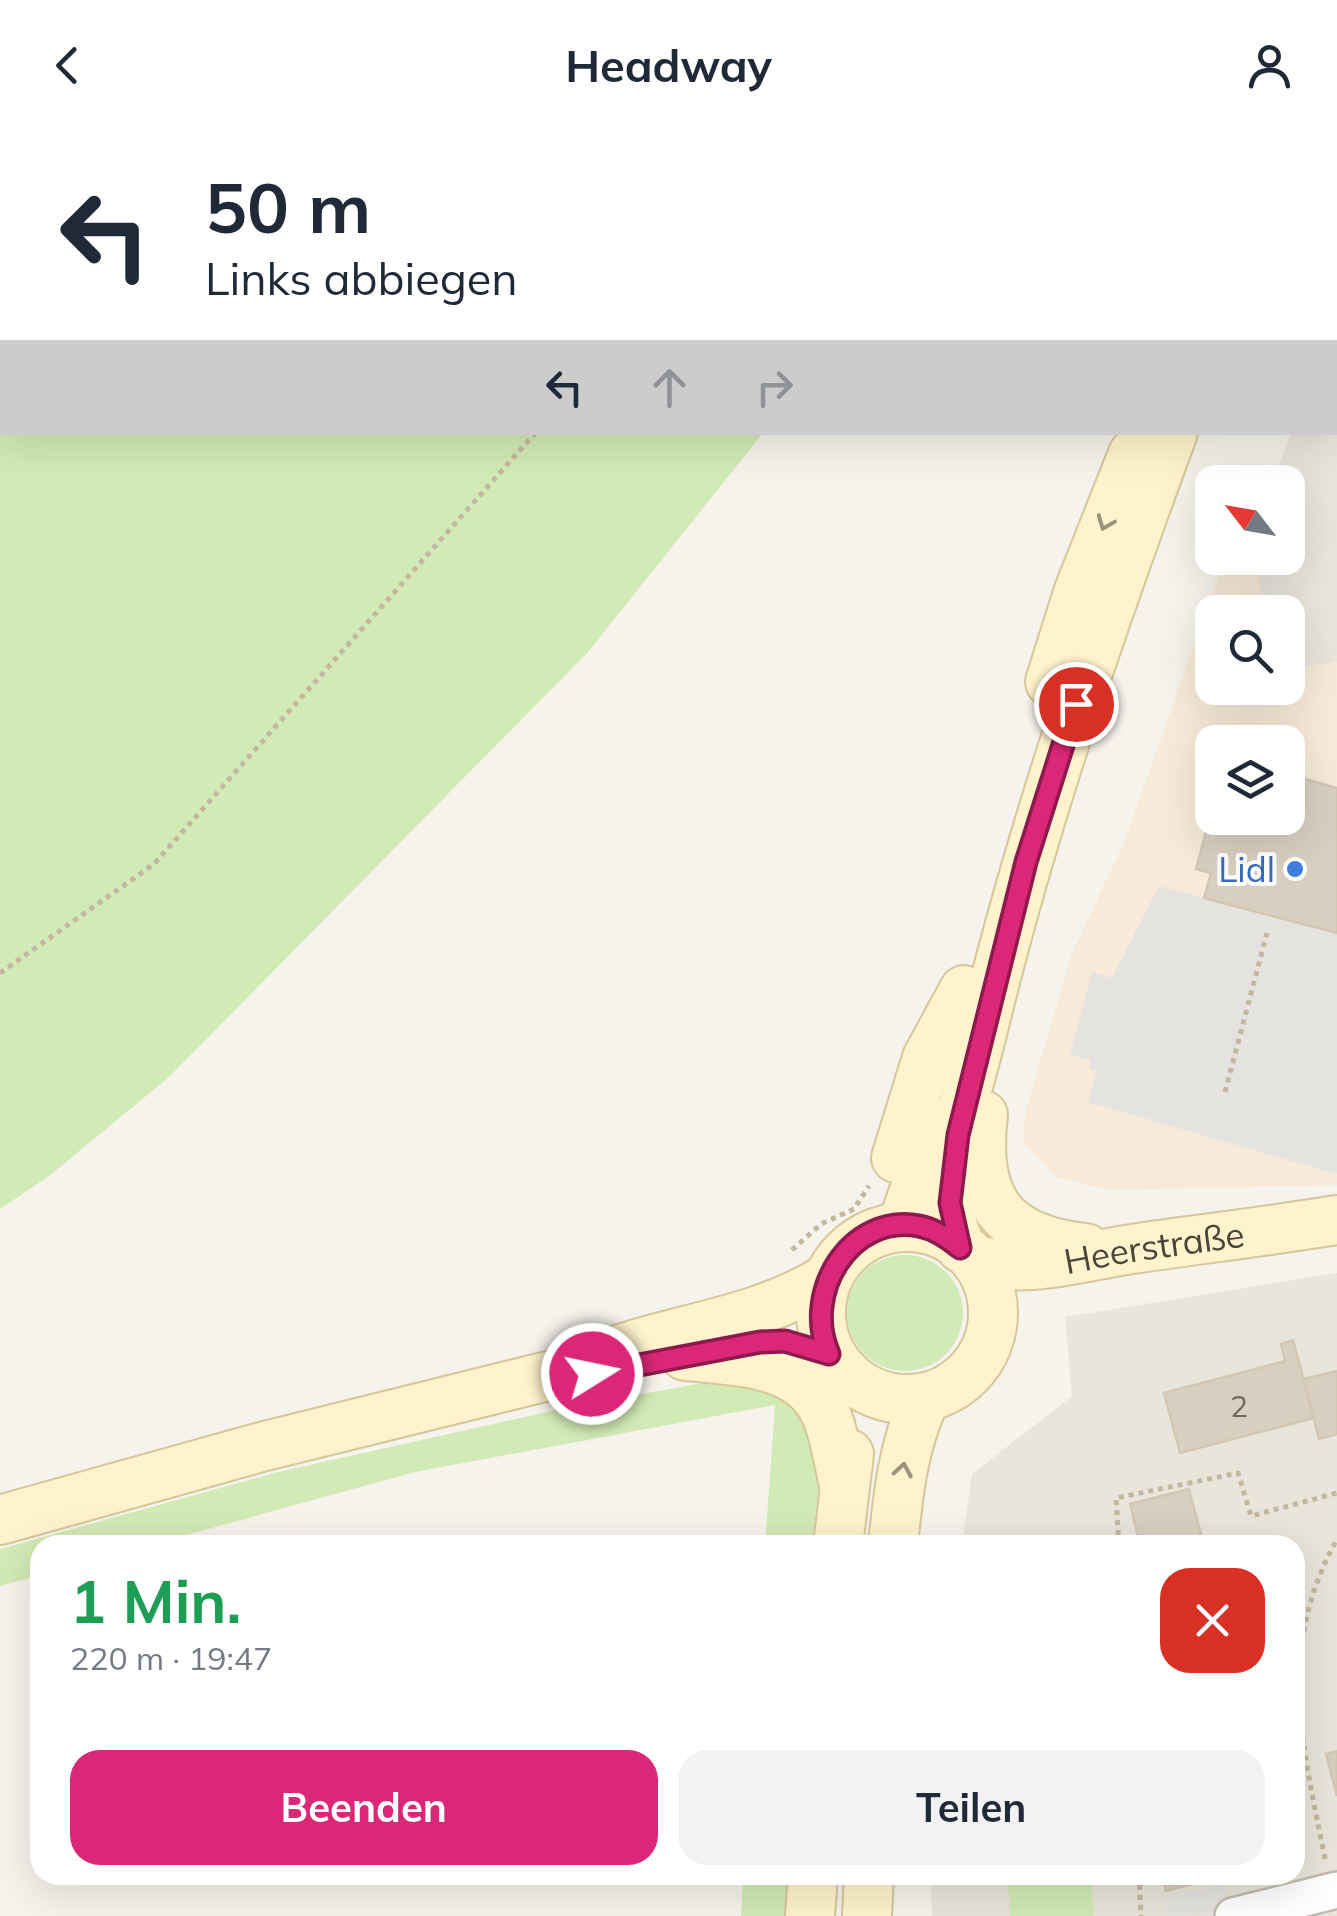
<!DOCTYPE html>
<html lang="de">
<meta charset="utf-8">
<style>
:root{--surface:#fff;--page:#f2f2f3;--text:#1f2937;--muted:#747a83;--accent:#db2777}
body{margin:0;font-family:Mulish,sans-serif;background:var(--page);color:var(--text);height:100vh;display:flex;flex-direction:column;font-size:38px;white-space:nowrap}
*{box-sizing:border-box;margin:0}
p{font-size:32px;color:var(--muted)}
.icon{flex:none;width:55px;height:55px;fill:none;stroke:currentColor;stroke-width:2;stroke-linecap:round;stroke-linejoin:round}
.map{position:relative;flex:1;overflow:hidden}
.drawer{position:absolute;left:30px;top:1405px;width:1275px;height:350px;display:flex;flex-direction:column;background:var(--surface);border-radius:30px;box-shadow:0 10px 40px #0002}
.drawer>*{flex:none}
.top-card{position:absolute;left:0px;top:0px;width:1338px;height:305px;box-shadow:0 10px 40px #0002;background:#fff;color:var(--text);overflow:hidden}
.needle{width:65px;rotate:301deg}
.tools{position:absolute;left:1195px;top:335px;display:grid;gap:20px}
.tools a{display:grid;place-items:center;width:110px;height:110px;border-radius:20px;background:var(--surface);box-shadow:0 10px 40px #0002;font-size:50px}
.pin{position:absolute;display:grid;place-items:center;width:85px;height:85px;color:#fff;margin:-42px;border:5px solid #fff;border-radius:50%;box-shadow:0 2px 10px #0007}
.me{position:absolute;width:110px;margin:-55px;rotate:80deg;stroke-linejoin:round;filter:drop-shadow(0 0 8px #0008)}
.turn{display:flex;align-items:center;gap:35px;height:210px;padding:0 40px;font-size:45px}
.turn .icon{width:130px;height:130px;stroke-width:2.5}
.turn b{display:block;font-size:70px;line-height:85px}
.lanes{display:flex;align-items:center;height:95px;padding:0 40px;background:#0003;justify-content:center;gap:50px;direction:ltr}
.lanes .off{opacity:.35}
.round{display:grid;place-items:center;flex:none;width:105px;height:105px;border-radius:30px;background:var(--page)}
.overview{display:flex;align-items:center;justify-content:space-between;height:170px;padding:0 40px}
h1{font-size:60px;font-weight:700;line-height:75px;color:#1e9e55}
.primary-button{display:flex;gap:20px;margin-top:auto;padding:20px 40px}
.primary-button a{flex:1;height:115px;border-radius:30px;background:var(--accent);color:#fff;font-size:40px;font-weight:700;line-height:115px;text-align:center}
.primary-button a+a{background:var(--page);color:var(--text)}
header{display:flex;justify-content:space-between;align-items:center;height:130px;padding:0 40px;background:var(--surface);font-size:45px;font-weight:700}
.map>svg:first-child{display:block}
.residential{fill:#eae5da}
.commercial{fill:#f7ead8;fill-rule:evenodd}
.green{fill:#d2eab5}
.parking{fill:#e5e3e0}
.building{fill:#d8cfc1;stroke:#d3c7b4;stroke-width:2.5}
.lines{fill:none;stroke-linecap:round;stroke-linejoin:round}
.minor-casing{stroke:#c2bbae;stroke-width:40}
.secondary-casing{stroke:#d6c79b;stroke-width:52}
.path{stroke:#c4b79f;stroke-width:5;stroke-dasharray:5 5;stroke-linecap:butt}
.minor{stroke:#fff;stroke-width:35}
.secondary{stroke:#fff3cd;stroke-width:48}
.oneway{stroke:#9c937c}
.route-casing{stroke:#8e194d;stroke-width:25}
.route{stroke:#db2777;stroke-width:18}
.shop-dot{fill:#3f7fe0;stroke:#fff;stroke-width:4}
.labels{text-anchor:middle;dominant-baseline:central;stroke-width:8;stroke-linejoin:round;paint-order:stroke}
.number-label{font-size:30px;fill:#6e675b}
.shop-label{font-size:35px;fill:#366cbe;stroke:#fff;text-anchor:end}
.street-label{font-size:35px;fill:#4b4439;stroke:#fff}
</style>
<header><svg class="icon" aria-label="back" viewBox="0 0 24 24"><path d="M15 5l-7 7 7 7"/></svg>Headway<svg class="icon" aria-label="person" viewBox="0 0 24 24"><circle cx="12" cy="8" r="4"/><path d="M4 21q1-7 8-7t8 7"/></svg></header>
<div class="map">
<svg width="1337" height="1786" viewBox="0 0 1337 1786">
<rect width="100%" height="100%" fill="#f6f3ec"/>
<path class="residential" d="M1337,178V532L1288,539V482H1263L1256,428H1288V352H1272L1291,303L1335,302Z
M1337,1143V1786H932L931,1745H1295V1415H962L972,1344L1072,1266L1065,1187Z"/>
<path class="commercial" d="M1225,428H1256L1263,482H1212V558H1288V539L1337,532V1055L1110,1060L1056,1047L1023,1012L1026,980L1071,826L1124,712ZM1212,612H1288V688H1212Z"/>
<path class="green" d="M0,0L988,2H2V302L763,303L588,522L169,947L49,1046L0,1079Z
M847 1183a58 58 0 1 1 116 0a58 58 0 1 1-116 0Z
M736,1247L805,1278L820,1346L812,1415H765L775,1275L415,1342L150,1415H40V1445L0,1456V1419L278,1342L565,1278Z
M743,1745H788L786,1786H741Z
M1072,1745H1092L1093,1786H1010L1008,1752Z"/>
<path class="parking" d="M1159,756L1337,803V1044L1088,972L1096,942L1089,939L1091,930L1070,925L1092,842L1112,848Z
M1226,1754L1227,1777L1188,1786H1166L1163,1769Z"/>
<path class="building" d="M1204,621L1212,623V650L1197,646Z
M1288,644L1337,658V803L1204,768L1211,743L1196,739L1212,679V688H1288Z
M1293,1210L1314,1288L1180,1323L1164,1263L1285,1231L1281,1214Z
M1337,1241V1304L1319,1309L1303,1249Z
M1189,1359L1204,1415H1140L1130,1374Z
M1337,1621V1666L1326,1624Z
M1162,1745H1225L1166,1761Z"/>
<g class="lines">
<g class="minor-casing">
<path id="minor" d="M1233,1786L1337,1760"/>
</g>
<g class="secondary-casing">
<g id="secondary">
<path d="M1296,2L1297,0"/>
<path d="M1050,552L1078,463L1133,324"/>
<path d="M983,985C973,1069 1001,1109 1086,1118"/>
<path d="M896,1028L927,928L964,860"/>
<path d="M902,1095L917,1053L932,993"/>
<circle cx="907" cy="1183" r="86"/>
<path d="M961,1118C957,1108 953,1098 951,1089C940,1038 972,947 984,895C1033,693 1101,498 1173,302"/>
<path id="s1" d="M974,1129C1029,1145 1078,1127 1132,1119C1201,1109 1269,1101 1337,1090"/>
<path d="M685,1226C741,1232 810,1230 830,1295C836,1315 840,1336 844,1356"/>
<path d="M0,1390L261,1317L564,1242C649,1198 745,1200 828,1148"/>
<path d="M838,1415L849,1324"/>
<path d="M893,1415C898,1365 903,1315 925,1269"/>
<path d="M810,1786L813,1745"/>
<path d="M867,1786L869,1745"/>
</g>
</g>
<path class="path" d="M775,2L777,0
M1335,23L1337,20
M0,843L154,734L536,302
M1225,962L1267,803
M792,1120L821,1094L854,1079L869,1056
M1119,1415L1116,1368L1238,1343L1251,1386L1337,1363
M1325,1729C1302,1612 1276,1520 1337,1409
M1139,1745L1141,1786"/>
<use href="#minor" class="minor"/>
<use href="#secondary" class="secondary"/>
</g>
<defs><path id="oneway-chevron" d="M-2-3.5L2.5 0L-2 3.5" fill="none" stroke-width="1.6" stroke-linecap="round" stroke-linejoin="round" transform="scale(2.5)"/></defs>
<g class="oneway">
<use href="#oneway-chevron" transform="translate(1105 393) rotate(112)"/>
<use href="#oneway-chevron" transform="translate(903 1340) rotate(-80)"/>
</g>
<g class="lines">
<g class="route-casing">
<path id="route" d="M592,1244L760,1212L785,1211L829,1224C802,1163 850,1083 919,1096C935,1099 948,1108 960,1118L950,1073L958,1005L1026,732L1076,574"/>
</g>
<use href="#route" class="route"/>
</g>
<circle class="shop-dot" cx="1295" cy="739" r="10"/>
<g class="labels">
<g class="number-label">
<text x="1239" y="1276">2</text>
</g>
<g class="shop-label">
<text x="1275" y="739">Lidl</text>
</g>
<g class="street-label">
<text stroke="none"><textPath href="#s1" startOffset="182">Heerstraße</textPath></text>
</g>
</g>
</svg>
<div class="tools">
<a><svg class="needle" viewBox="-14 -14 28 28"><path d="M0-13l5 13h-10z" fill="#e53935"/><path d="M0 13l5-13h-10z" fill="#747a83"/></svg></a>
<a><svg class="icon" aria-label="search" viewBox="0 0 24 24"><circle cx="10" cy="10" r="6"/><path d="M15 15l6 6"/></svg></a>
<a><svg class="icon" aria-label="layers" viewBox="0 0 24 24"><path d="M12 4l9 5-9 5-9-5zM3 14l9 5 9-5"/></svg></a>
</div>
<div class="pin" style="left:1076px;top:574px;background:#d93025"><svg class="icon" aria-label="arrive" viewBox="0 0 24 24"><path d="M6 21V4h12l-3 4 3 4H6"/></svg></div>
<svg class="me" style="left:592px;top:1244px" viewBox="-20 -20 40 40"><circle r="17" fill="#db2777" stroke="#fff" stroke-width="3"/><path d="M0-11L8 9 0 5-8 9z" fill="#fff"/></svg>
<div class="top-card">
<div class="turn"><svg class="icon" aria-label="left" viewBox="0 0 24 24"><path d="M17 20v-9H6M10 6l-5 5 5 5"/></svg><div><b>50 m</b>Links abbiegen</div></div>
<div class="lanes"><svg class="icon" aria-label="left" viewBox="0 0 24 24"><path d="M17 20v-9H6M10 6l-5 5 5 5"/></svg><svg class="icon off" aria-label="ahead" viewBox="0 0 24 24"><path d="M12 20V5M6 11l6-6 6 6"/></svg><svg class="icon off" aria-label="right" viewBox="0 0 24 24"><path d="M7 20v-9h11M14 6l5 5-5 5"/></svg></div>
</div>
<section class="drawer">
<div class="overview"><div><h1>1 Min.</h1><p>220 m · 19:47</p></div><a class="round" style="background:#d93025;color:#fff"><svg class="icon" aria-label="close" viewBox="0 0 24 24"><path d="M6 6l12 12M18 6L6 18"/></svg></a></div>
<div class="primary-button"><a>Beenden</a><a>Teilen</a></div>
</section>
</div>
